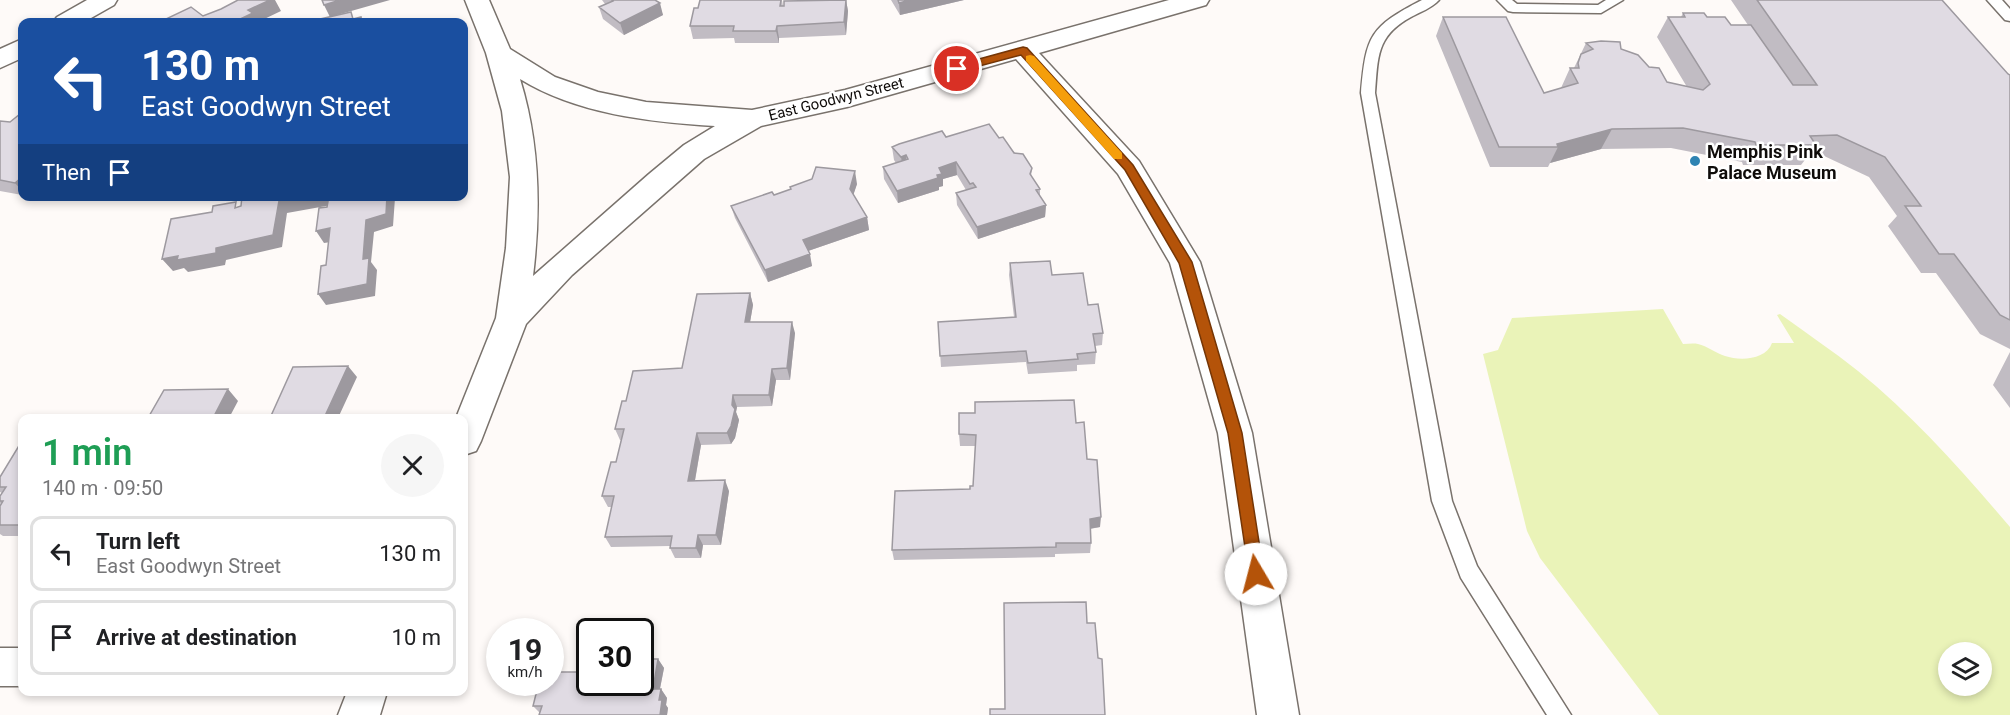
<!DOCTYPE html>
<meta charset="utf-8">
<style>
:root{--surface:#fff;--page:#f6f6f6;--text:#202124;--muted:#757577;--line:#e0e0e0}
body{margin:0;font-family:Roboto,sans-serif;background:var(--page);color:var(--text);height:100vh;display:flex;flex-direction:column;font-size:22px;white-space:nowrap}
*{box-sizing:border-box;margin:0}
p{font-size:20px;color:var(--muted)}
.icon{flex:none;width:33px;height:33px;fill:none;stroke:currentColor;stroke-width:2;stroke-linecap:round;stroke-linejoin:round}
.map{position:relative;flex:1;overflow:hidden}
.panel{position:absolute;left:18px;top:414px;width:450px;height:282px;display:flex;flex-direction:column;background:var(--surface);border-radius:12px;box-shadow:0 3px 9px #0003}
.panel>*{flex:none}
.banner{position:absolute;left:18px;top:18px;width:450px;height:183px;border-radius:12px;box-shadow:0 3px 9px #0003;background:#1a4fa0;color:#fff;overflow:hidden}
.controls{position:absolute;left:1938px;top:642px;display:grid;gap:12px}
.controls a{display:grid;place-items:center;width:54px;height:54px;border-radius:50%;background:var(--surface);box-shadow:0 3px 9px #0003;font-size:30px}
.speed{position:absolute;left:486px;top:618px;display:flex;gap:12px;font-size:30px;font-weight:700;text-align:center}
.speed>*{display:grid;place-content:center;width:78px;height:78px;border-radius:50%;background:var(--surface);box-shadow:0 3px 9px #0003;line-height:1}
.speed small{font-size:15px;font-weight:400}
.speed .limit{border:3px solid #111;border-radius:9px;background:#fff;color:#111}
.pin{position:absolute;display:grid;place-items:center;width:51px;height:51px;color:#fff;margin:-26px;border:3px solid #fff;border-radius:50%;box-shadow:0 2px 6px #0007}
.me{position:absolute;width:66px;margin:-33px;rotate:352deg;stroke-linejoin:round;filter:drop-shadow(0 0 4px #0008)}
.turn{display:flex;align-items:center;gap:21px;height:126px;padding:0 24px;font-size:27px}
.turn .icon{width:78px;height:78px;stroke-width:2.5}
.turn b{display:block;font-size:42px;line-height:51px}
.then{display:flex;align-items:center;height:57px;padding:0 24px;background:#0003;gap:12px;font-size:22px}
.round{display:grid;place-items:center;flex:none;width:63px;height:63px;border-radius:32px;background:var(--page)}
.head{display:flex;align-items:center;justify-content:space-between;height:102px;padding:0 24px}
h1{font-size:36px;font-weight:600;line-height:45px;color:#1e9e55}
ul{padding:0;list-style:none}
li{display:flex;align-items:center;gap:18px;height:75px;margin:0 12px 9px;padding:0 12px;border:3px solid var(--line);border-radius:12px}
li div{flex:1}
li b{display:block;font-size:22px}
li em{font-style:normal}
.map>svg:first-child{display:block}
.green{fill:#eaf3b8;fill-rule:evenodd}
.lines{fill:none;stroke-linecap:round;stroke-linejoin:round}
.service-casing{stroke:#79726c;stroke-width:3}
.minor-casing{stroke:#79726c;stroke-width:3}
.service{fill:#fff;fill-rule:evenodd}
.minor{fill:#fff;fill-rule:evenodd}
.wall{fill:#c1bcc3}
.shaded-wall{fill:#9d999f}
.building{fill:#e0dbe3;stroke:#9d999f;stroke-width:1.5}
.route{fill:#b45309;stroke:#753606;stroke-width:1.5}
.slow{fill:#f59e0b}
.poi-dot{fill:#2e83b2;stroke:#fff;stroke-width:2}
.labels{text-anchor:middle;dominant-baseline:central;stroke-width:5;stroke-linejoin:round;paint-order:stroke}
.far-street-label{font-size:15px;fill:#0f0c0a;stroke:#fff}
.poi-label{font-size:18px;font-weight:bold;fill:#0f0c0a;stroke:#fff;text-anchor:start}
</style>
<div class="map">
<svg width="2010" height="715" viewBox="0 0 2010 715">
<rect width="100%" height="100%" fill="#fefaf8"/>
<path class="green" d="M1663,309L1683,344C1688,344 1693,343 1698,344C1707,346 1716,353 1725,356C1740,361 1766,360 1772,343H1794L1777,315L1780,314C1806,333 1833,351 1858,371C1915,417 1963,472 2010,527V715H1659L1540,558L1527,531L1483,354L1498,350L1512,318ZM1948,652H1982V686H1948Z"/>
<g class="lines">
<g class="service-casing">
<path id="service" d="M1422,0H1439C1432,8 1420,12 1411,17C1376,36 1378,57 1375,93L1452,501L1477,566L1571,715H1547L1461,578L1432,501L1361,93C1366,35 1370,27 1422,0Z
M1497,0H1512L1517,4L1598,5L1606,0H1623L1601,13L1513,12L1508,11Z
M1987,0H2002L2010,9V21L2005,20Z"/>
</g>
<g class="minor-casing">
<path id="minor" d="M87,0H117L114,5L84,22H53L57,17Z
M465,0H489L510,49L555,77L598,92L646,102L752,110L845,90L1169,0H1209L1206,5L1039,53L1139,161L1200,262L1252,433L1299,715H1257L1218,433L1170,263L1118,174L1016,59L847,107L761,126L704,159L572,275L526,324L481,441L476,451L464,455V418H456L496,318L506,248L510,177L502,111L486,53ZM520,79C577,114 649,122 715,126L684,145L649,174L533,276C541,210 540,144 520,79Z
M22,39V58L0,68V49Z
M0,648H22V686H0Z
M347,692H387L380,715H338Z"/>
</g>
<use href="#service" class="service"/>
<use href="#minor" class="minor"/>
</g>
<path class="wall" d="M602,0H656L663,15L624,35L603,19L599,7L605,4Z
M700,0H782L783,6L846,0L848,11L846,35L779,38V43H735L734,38L693,39L690,26L698,8Z
M891,0H964L900,15Z
M1731,0H1942L2008,74L2010,75V349L1980,334L1936,273H1921L1888,226L1897,216L1869,177L1822,155L1808,156L1801,165H1743L1742,162L1671,148L1601,149L1550,163L1548,167H1490L1436,36L1443,17L1544,93L1561,88L1570,68H1574L1586,43L1621,49L1649,67L1667,82L1687,87L1657,37L1668,17H1681L1683,13L1707,17L1731,25H1748Z
M22,114V195L0,191V121L10,122Z
M946,137L999,138L1032,168L1031,177L1040,189V196L1046,205L1045,217L978,239L957,205L956,193L966,190L957,175L943,179V186L939,187V190L898,203L884,179L883,167L896,163L894,160L892,147Z
M857,184L853,195L867,217L869,230L808,251L812,266L768,282L735,218L731,206L774,195L790,190V187Z
M1010,263L1052,275L1088,305L1103,333L1102,345L1095,346L1096,352L1095,364L1077,365V371L1028,374L1026,362L941,367L938,322L1014,317L1009,275Z
M750,293L753,305L750,322L795,333L790,380H776L772,406L737,407L736,412L739,420L735,438L731,444L701,445L695,481L729,491L721,545H703L701,558H675L670,548V546L611,547L605,537L612,507H608L602,496L616,462L621,440H620L615,429L626,401L682,368Z
M2010,352V408L1993,385Z
M1076,423L1087,459L1100,527L1090,529L1091,543L1090,553L1055,554V557L894,560L892,550L973,486L975,446H960L959,434Z
M22,444V536H3L0,534V506L1,504L0,503V496L2,493L0,492V477Z
M658,659L664,668L660,689H661L667,698L666,705L668,708L667,715H539L540,713L533,706L590,682Z"/>
<path class="shaded-wall" d="M270,0H275L281,11L258,22H234L248,10Z
M340,0H390L330,17L324,5Z
M846,0L848,11L846,35L844,22Z
M910,0H964L900,15L899,3Z
M660,3L663,15L624,35L620,23Z
M777,26L779,38V43L776,31Z
M1612,129L1601,149L1550,163L1558,147L1557,144Z
M906,155L907,168L903,169L901,157Z
M956,162L957,175L943,179V186L939,187V190L898,203L897,191L937,175L939,168Z
M855,171L857,184L851,202L850,189Z
M22,177V191L15,183Z
M303,196H332L337,204L287,213L282,247L226,260L225,265L188,272L184,268L173,271L162,259L216,248L279,201Z
M387,196H404L395,198L393,226L374,232L371,262L377,270L375,296L326,305L318,294L363,259L366,220Z
M1046,205L1045,217L978,239L977,227Z
M867,217L869,230L805,252L803,240Z
M330,228L338,241L324,243L316,231Z
M810,254L812,266L768,282L765,270Z
M750,293L753,305L748,334L745,322Z
M792,322L795,333L790,380L787,368Z
M348,366L357,377L338,418H324Z
M772,369L776,380L772,406L769,395Z
M228,389L238,401L229,418H213Z
M733,395L737,407L736,412L739,420L735,438L731,444L727,433Z
M697,433L701,445L693,491L688,481Z
M725,480L729,491L721,545L716,535Z
M1101,517L1100,527L1088,529L1090,519Z
M698,535L703,545L701,558L696,548Z
M658,659L664,668L658,698L653,689Z
M661,689L667,698L666,705L668,708L667,715H660L659,700Z"/>
<path class="building" d="M238,0H270L248,10L253,13L234,22H151L159,19L162,21L191,7L203,16L221,9Z
M322,0H340L324,5Z
M612,0H655L660,3L620,23L599,7L613,1Z
M700,0H781L780,6H784V1L846,0L844,22L777,26L776,31H733L734,26H690L694,8H698Z
M898,0H910L899,3Z
M1757,0H1942L2008,74L2010,75V320L2000,315L1954,254H1939L1905,206H1921L1885,157L1837,135L1810,136L1816,145H1756L1755,142L1683,128L1612,129L1557,144L1558,147H1499L1443,17H1506L1544,93L1578,83L1570,68H1579L1578,63L1581,54L1593,49L1586,43L1601,41L1620,42L1621,49L1638,55L1649,67L1659,68L1667,82L1703,90L1710,84L1668,17H1685L1683,13H1704L1707,17H1725L1731,25H1751L1793,85H1817Z
M351,12L353,19L361,17L362,22H307Z
M20,114H22V177L15,183L0,180V121L10,122Z
M989,124L999,138L1003,137L1014,153L1023,154L1032,168L1030,174L1040,189L1036,190L1046,205L977,227L956,193L976,187L973,183L970,184L956,162L939,168L942,174L937,175L938,178L897,191L883,167L908,159L906,155L901,157L892,147L899,144L942,131L946,137Z
M816,167L855,171L850,189L867,217L803,240L810,254L765,270L731,206L772,192L774,195L791,189L790,187L812,179Z
M242,196H303L279,201L273,235L216,248V253L177,260L178,256L162,259L171,219L212,212L213,206L236,202L235,208L241,206Z
M329,196H387L386,214L366,220L363,259L369,258L367,284L318,294L321,266L326,265L330,228L316,231L319,208L327,207Z
M1050,261L1052,275L1083,273L1088,305L1098,304L1103,333L1093,334L1096,352L1077,354L1078,359L1028,363L1026,351L940,356L938,322L1016,317L1010,263Z
M750,293L745,322H792L787,368L772,369L769,395H733L732,405L735,409L731,426L727,433H697L688,481L725,480L716,535H698L696,548H670L672,536L605,537L614,496H602L611,462H616L624,429H615L622,401H626L633,371L682,368L697,294Z
M348,366L324,418H270L293,367Z
M228,389L213,418H148L164,390Z
M1074,400L1076,423L1084,422L1087,459L1097,460L1101,517L1090,519L1091,543H1056V547L892,550L895,491L970,489V486H973L976,435L959,434V413H975V402Z
M20,444H22V525H0V506L3,501H0V496L6,487H0V477Z
M1086,602L1087,623H1095L1098,658L1102,659L1105,715H990V709H1005L1004,603Z
M640,659H658L653,689H661L659,700H662L660,715H539L542,706H533L539,682H550V672H590V682H640Z"/>
<path class="route" d="M1023,47L1027,48L1133,165L1192,262L1242,433L1264,574L1262,579L1256,581L1251,579L1249,574L1228,433L1179,263L1125,170L1021,55L957,72L952,69L953,66Z"/>
<path class="slow" d="M1030,55L1034,56L1122,153V159H1114L1026,61V56Z"/>
<circle class="poi-dot" cx="1695" cy="161" r="6"/>
<g class="labels">
<g class="far-street-label">
<text transform="translate(836 99) rotate(-14)">East Goodwyn Street</text>
</g>
<g class="poi-label">
<text x="1707" y="151">Memphis Pink<tspan x="1707" dy="21">Palace Museum</tspan></text>
</g>
</g>
</svg>
<div class="controls">
<a><svg class="icon" aria-label="layers" viewBox="0 0 24 24"><path d="M12 4l9 5-9 5-9-5zM3 14l9 5 9-5"/></svg></a>
</div>
<div class="speed"><div>19<small>km/h</small></div><div class="limit">30</div></div>
<div class="pin" style="left:957px;top:69px;background:#d93025"><svg class="icon" aria-label="arrive" viewBox="0 0 24 24"><path d="M6 21V4h12l-3 4 3 4H6"/></svg></div>
<svg class="me" style="left:1256px;top:574px" viewBox="-20 -20 40 40"><circle r="19" fill="#fff"/><path d="M0-13L10 11 0 6-10 11z" fill="#b45309"/></svg>
<div class="banner">
<div class="turn"><svg class="icon" aria-label="left" viewBox="0 0 24 24"><path d="M17 20v-9H6M10 6l-5 5 5 5"/></svg><div><b>130 m</b>East Goodwyn Street</div></div>
<div class="then">Then<svg class="icon" aria-label="arrive" viewBox="0 0 24 24"><path d="M6 21V4h12l-3 4 3 4H6"/></svg></div>
</div>
<section class="panel">
<div class="head"><div><h1>1 min</h1><p>140 m · 09:50</p></div><a class="round"><svg class="icon" aria-label="close" viewBox="0 0 24 24"><path d="M6 6l12 12M18 6L6 18"/></svg></a></div>
<ul>
<li><svg class="icon" aria-label="left" viewBox="0 0 24 24"><path d="M17 20v-9H6M10 6l-5 5 5 5"/></svg><div><b>Turn left</b><p>East Goodwyn Street</p></div><em>130 m</em></li>
<li><svg class="icon" aria-label="arrive" viewBox="0 0 24 24"><path d="M6 21V4h12l-3 4 3 4H6"/></svg><div><b>Arrive at destination</b></div><em>10 m</em></li>
</ul>
</section>
</div>
